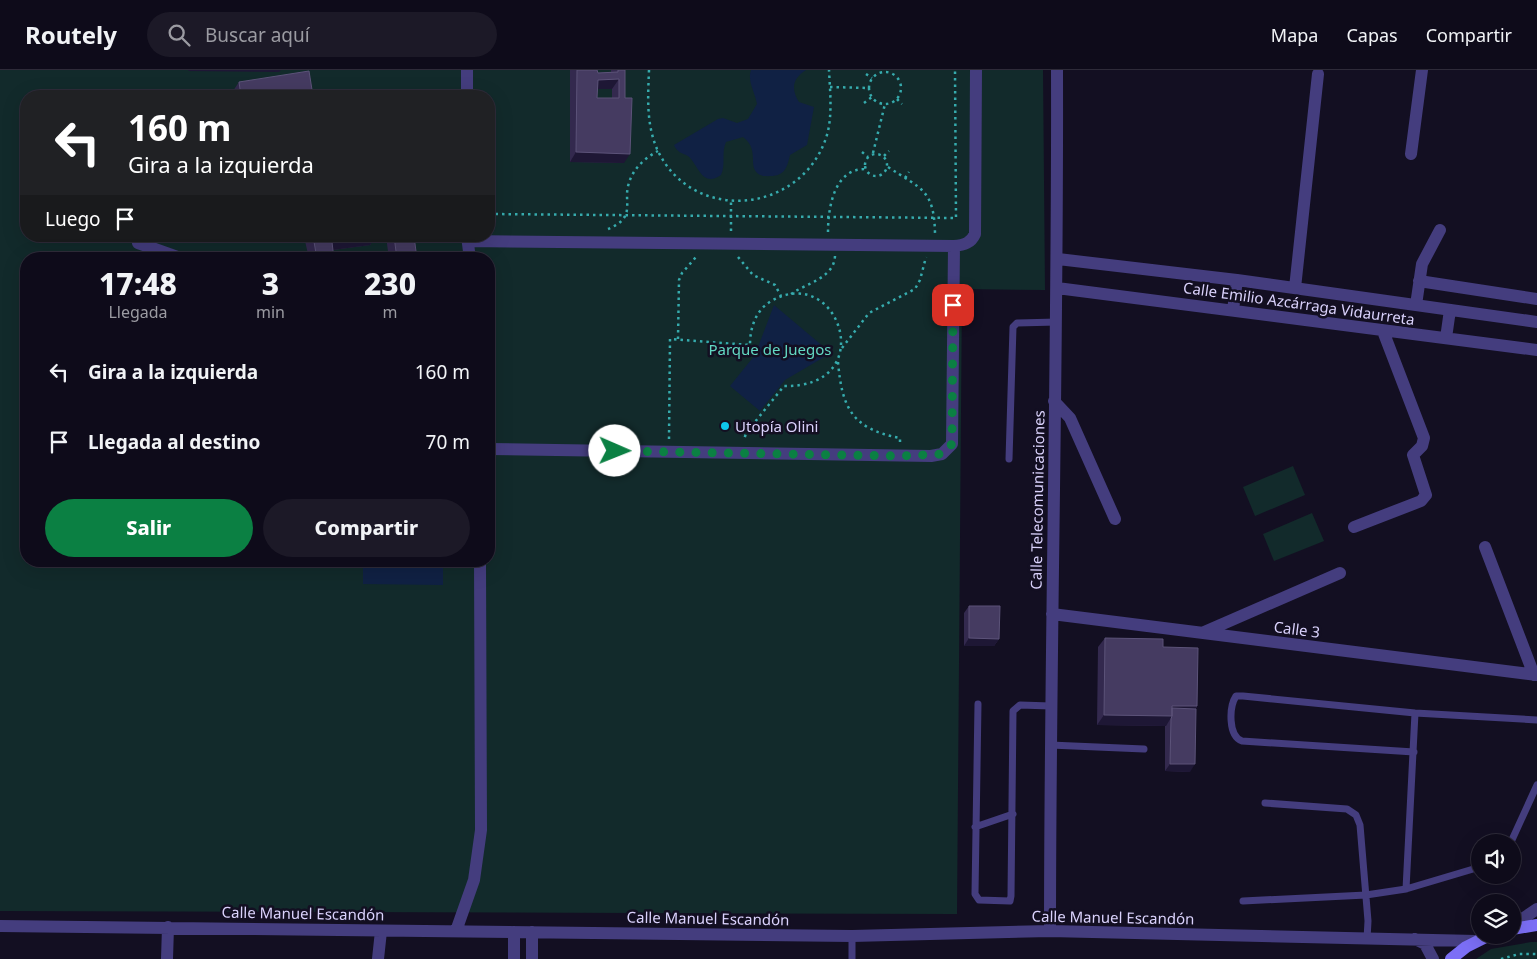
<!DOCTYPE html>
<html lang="es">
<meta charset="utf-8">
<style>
:root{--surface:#0e0b1a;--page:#1c1927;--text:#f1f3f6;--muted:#9b9ba2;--line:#2e2b39;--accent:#0b8043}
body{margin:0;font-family:"Noto Sans",sans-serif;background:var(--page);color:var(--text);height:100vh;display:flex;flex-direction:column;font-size:19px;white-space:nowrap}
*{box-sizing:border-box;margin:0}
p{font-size:16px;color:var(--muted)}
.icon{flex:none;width:28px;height:28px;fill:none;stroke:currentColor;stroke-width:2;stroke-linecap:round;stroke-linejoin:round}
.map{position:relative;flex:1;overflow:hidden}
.sheet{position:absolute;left:20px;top:182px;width:475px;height:315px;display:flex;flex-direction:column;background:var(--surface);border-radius:20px;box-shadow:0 5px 20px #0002,0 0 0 1px var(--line)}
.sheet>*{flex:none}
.hud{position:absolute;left:20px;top:20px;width:475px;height:152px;border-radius:20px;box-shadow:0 5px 20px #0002,0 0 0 1px var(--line);background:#202124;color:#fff;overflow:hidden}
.fabs{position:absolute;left:1471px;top:764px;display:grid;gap:10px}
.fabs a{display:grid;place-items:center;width:50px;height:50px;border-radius:50%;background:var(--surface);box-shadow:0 5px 20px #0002,0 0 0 1px var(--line);font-size:25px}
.pin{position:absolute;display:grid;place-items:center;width:42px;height:42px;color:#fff;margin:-21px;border-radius:10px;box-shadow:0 2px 8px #0006}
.me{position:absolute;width:55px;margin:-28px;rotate:91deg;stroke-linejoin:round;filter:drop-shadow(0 0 4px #0008)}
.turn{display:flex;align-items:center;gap:18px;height:105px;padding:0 25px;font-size:22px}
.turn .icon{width:65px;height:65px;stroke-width:2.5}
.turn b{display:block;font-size:35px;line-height:42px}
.then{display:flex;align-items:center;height:48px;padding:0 25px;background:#0003;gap:10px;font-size:19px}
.eta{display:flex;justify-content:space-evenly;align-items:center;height:85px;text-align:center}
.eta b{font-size:30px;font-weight:800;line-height:35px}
.button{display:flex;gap:10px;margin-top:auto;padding:10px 25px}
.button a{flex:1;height:58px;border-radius:30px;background:var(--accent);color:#fff;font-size:20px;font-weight:800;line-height:58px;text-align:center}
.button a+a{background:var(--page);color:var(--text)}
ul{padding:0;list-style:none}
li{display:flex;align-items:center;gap:15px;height:70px;padding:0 25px}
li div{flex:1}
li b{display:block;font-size:19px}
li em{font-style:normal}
header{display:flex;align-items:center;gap:30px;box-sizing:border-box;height:70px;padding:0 25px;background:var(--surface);border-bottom:1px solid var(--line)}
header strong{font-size:24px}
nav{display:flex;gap:28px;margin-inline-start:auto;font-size:18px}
.search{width:350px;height:45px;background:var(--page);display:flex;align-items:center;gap:12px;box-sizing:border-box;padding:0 18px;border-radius:28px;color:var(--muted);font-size:19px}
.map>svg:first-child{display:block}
.green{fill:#122a2b;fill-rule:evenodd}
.water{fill:#102144}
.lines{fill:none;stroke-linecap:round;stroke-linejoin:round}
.path{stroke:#36abad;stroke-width:2.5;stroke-dasharray:2.5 4;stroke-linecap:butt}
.service{stroke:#443d7e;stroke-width:7}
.minor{stroke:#443d7e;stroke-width:12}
.secondary{stroke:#7c6ff6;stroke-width:12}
.wall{fill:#33294e;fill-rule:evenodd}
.shaded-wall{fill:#1e1735}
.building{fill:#453b61;stroke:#5c5379;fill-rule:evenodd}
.route{stroke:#0b8043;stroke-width:9;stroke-dasharray:0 16.2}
.poi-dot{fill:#0ec6ed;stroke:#130f22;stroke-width:2}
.labels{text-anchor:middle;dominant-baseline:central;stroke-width:5;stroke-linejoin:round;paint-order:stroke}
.street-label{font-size:15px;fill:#dad2fc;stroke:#130f22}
.park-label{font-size:15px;fill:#63d8c3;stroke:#130f22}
.poi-label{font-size:15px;fill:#dad2fc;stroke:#130f22;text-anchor:start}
</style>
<header>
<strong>Routely</strong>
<div class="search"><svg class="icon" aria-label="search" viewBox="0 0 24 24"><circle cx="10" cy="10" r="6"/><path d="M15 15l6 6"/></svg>Buscar aquí</div>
<nav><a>Mapa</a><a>Capas</a><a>Compartir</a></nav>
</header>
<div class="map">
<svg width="1537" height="889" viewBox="0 0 1537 889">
<rect width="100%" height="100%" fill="#130f22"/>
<path class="green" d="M0,0H1043L1045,220L962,219L957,844L0,841ZM26,26H489V166H26ZM26,189H489V491H26Z
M1293,396L1305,425L1255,446L1243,417Z
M1312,443L1324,471L1274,491L1263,464Z
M1531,872H1537V889H1476L1491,879Z"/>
<path class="water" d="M751,0H806C792,9 791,19 799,32L814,37L807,75L790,85C786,103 782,107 763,106C744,100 762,81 743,67L726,72C721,83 726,94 721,105C704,117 699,99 691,89C686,82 679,86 674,75L718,49L723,48L737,53L748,49L757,34C755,22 747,11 751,0Z
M774,235L831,283L785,310L760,341L730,316L755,285Z
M363,491H443V515L363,514Z"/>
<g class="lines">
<path class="path" d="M649,0C648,27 646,53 657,79C691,154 800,145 826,68C833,48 830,21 829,0
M869 18a16 16 0 1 1 32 0a16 16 0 1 1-32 0Z
M866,4L872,8
M830,17L868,18
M897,29L902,34
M864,33L872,27
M862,82L868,87
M873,83L885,34
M865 95a11 11 0 1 1 22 0a11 11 0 1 1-22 0Z
M884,86L889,81
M888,97C921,119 934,119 935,163
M905,108L909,102
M489,144L956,148L955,0
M608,159C615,156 623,152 626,144C628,138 627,131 627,124C628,104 641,90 658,81
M731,161V131
M828,162C828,138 834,99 865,99
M738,187L753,205L775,215L781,226
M791,224C807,213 834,208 835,186
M678,269L679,210L682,203L696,187
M842,278L869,243L915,219L920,210L926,187
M838,292C842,338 852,359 900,368V373
M669,369L670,269L750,275C750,257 756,239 773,230C840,194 880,318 784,316L746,363L744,370
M1501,889L1519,884H1537"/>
<path class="service" d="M1009,389L1013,257L1017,253L1057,252
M978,634L975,824L979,830L1010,831L1011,826L1013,641L1020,635L1051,636
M1050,675L1144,679
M1414,682L1242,671C1228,666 1229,637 1236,626H1243L1415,643L1537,650
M1265,733L1347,739L1356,745L1360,755L1368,851L1367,869
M975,757L1013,744
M1511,772L1537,715
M1406,819L1415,643
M1243,831L1366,825L1406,819L1480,797
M852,866V889"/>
<path class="minor" d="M467,26V0
M1411,84L1422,0
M467,166L470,189
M468,171L954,176C964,175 971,173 975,164L976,0
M138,173L183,189
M1058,189L1237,210L1537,252
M1419,211L1537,229
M1057,218L1537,280
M1295,218L1318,4
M1416,235L1422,194L1440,160
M1233,240L1237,210
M1446,268L1450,240
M1054,331L1070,348L1115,449
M489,379L931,386L942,384L952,374L954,176
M1354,457L1421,431L1426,425L1413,385L1422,376L1424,368L1383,261
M1485,477L1534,605
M1052,544L1537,605
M1202,563L1340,503
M0,856L852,866L1050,861L1476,871
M1512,856L1537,839
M456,861L474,810L481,760L480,491
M1050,861C1050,574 1058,287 1057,0
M532,862V889
M1415,869L1425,874L1433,889
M167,889L168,857
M378,889L381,861
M514,889V862"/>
<path class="secondary" d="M1512,859L1537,855
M1451,889L1466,877L1490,865"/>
</g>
<path class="wall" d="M570,0H597L598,3L611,2V0H625L624,93L570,92ZM597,19H612V28H597Z
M239,12L313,26H233V21Z
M304,166H376L370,175L333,180L334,189H309Z
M386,166H414L417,189H389Z
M969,536L999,569L994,576H964V543Z
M1105,568L1197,636L1196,639L1190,702L1165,701V656L1097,655L1098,577Z"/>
<path class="shaded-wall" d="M189,0H281L279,2L188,1Z
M619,9L612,19H591L598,10Z
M576,82L630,84L624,93L570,92Z
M370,166H376L370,175L325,181L332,172Z
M969,568L999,569L994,576H964Z
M1172,636H1197L1191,646H1171Z
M1104,645L1172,646L1166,656L1097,655Z
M1170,694H1195L1190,702L1165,701Z"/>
<path class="building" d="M577,0H597L598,3L618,2V0H625V28H632L630,84L576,82ZM619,9V28H597L598,10Z
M309,1L313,26H241L239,12Z
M395,20L396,26H374V24Z
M313,166H370L332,172L334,189H317Z
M394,166H414L417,189H397Z
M969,536H1000L999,569L969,568Z
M1105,568L1163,569V577L1198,578L1197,636H1172V646L1104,645Z
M1172,638L1196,639L1195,694H1170L1171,649L1172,646Z"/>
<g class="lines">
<path class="route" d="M615,381L900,386L942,384L952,374L953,235"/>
</g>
<circle class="poi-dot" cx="725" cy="356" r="5"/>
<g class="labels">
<g class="street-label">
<text transform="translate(1299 233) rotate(8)">Calle Emilio Azcárraga Vidaurreta</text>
<text transform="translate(1037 430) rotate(-89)">Calle Telecomunicaciones</text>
<text transform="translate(1297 559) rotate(7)">Calle 3</text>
<text transform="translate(303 843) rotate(1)">Calle Manuel Escandón</text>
<text transform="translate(1113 847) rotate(1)">Calle Manuel Escandón</text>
<text transform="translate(708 848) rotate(1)">Calle Manuel Escandón</text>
</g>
<g class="park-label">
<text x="770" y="279">Parque de Juegos</text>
</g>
<g class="poi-label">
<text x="735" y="356">Utopía Olini</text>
</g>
</g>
</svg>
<div class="fabs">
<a><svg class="icon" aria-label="sound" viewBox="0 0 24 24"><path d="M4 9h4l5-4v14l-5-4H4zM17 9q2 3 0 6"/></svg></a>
<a><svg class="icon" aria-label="layers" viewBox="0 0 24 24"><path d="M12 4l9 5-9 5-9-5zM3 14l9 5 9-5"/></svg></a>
</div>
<div class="pin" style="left:953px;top:235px;background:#d93025"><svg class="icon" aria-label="arrive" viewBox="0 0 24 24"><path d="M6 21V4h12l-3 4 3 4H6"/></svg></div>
<svg class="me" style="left:615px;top:381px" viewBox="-20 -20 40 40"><circle r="19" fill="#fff"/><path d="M0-13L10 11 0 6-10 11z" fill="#0b8043"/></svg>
<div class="hud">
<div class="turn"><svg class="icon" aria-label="left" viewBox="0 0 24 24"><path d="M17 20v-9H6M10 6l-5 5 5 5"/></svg><div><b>160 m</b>Gira a la izquierda</div></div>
<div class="then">Luego<svg class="icon" aria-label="arrive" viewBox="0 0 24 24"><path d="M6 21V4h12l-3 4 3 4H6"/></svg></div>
</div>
<section class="sheet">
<div class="eta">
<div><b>17:48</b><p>Llegada</p></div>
<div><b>3</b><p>min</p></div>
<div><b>230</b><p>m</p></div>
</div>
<ul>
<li><svg class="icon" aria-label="left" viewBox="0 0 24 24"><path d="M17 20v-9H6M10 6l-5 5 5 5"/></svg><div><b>Gira a la izquierda</b></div><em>160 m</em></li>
<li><svg class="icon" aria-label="arrive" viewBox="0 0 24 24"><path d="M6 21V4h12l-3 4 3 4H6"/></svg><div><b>Llegada al destino</b></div><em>70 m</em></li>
</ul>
<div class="button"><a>Salir</a><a>Compartir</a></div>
</section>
</div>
